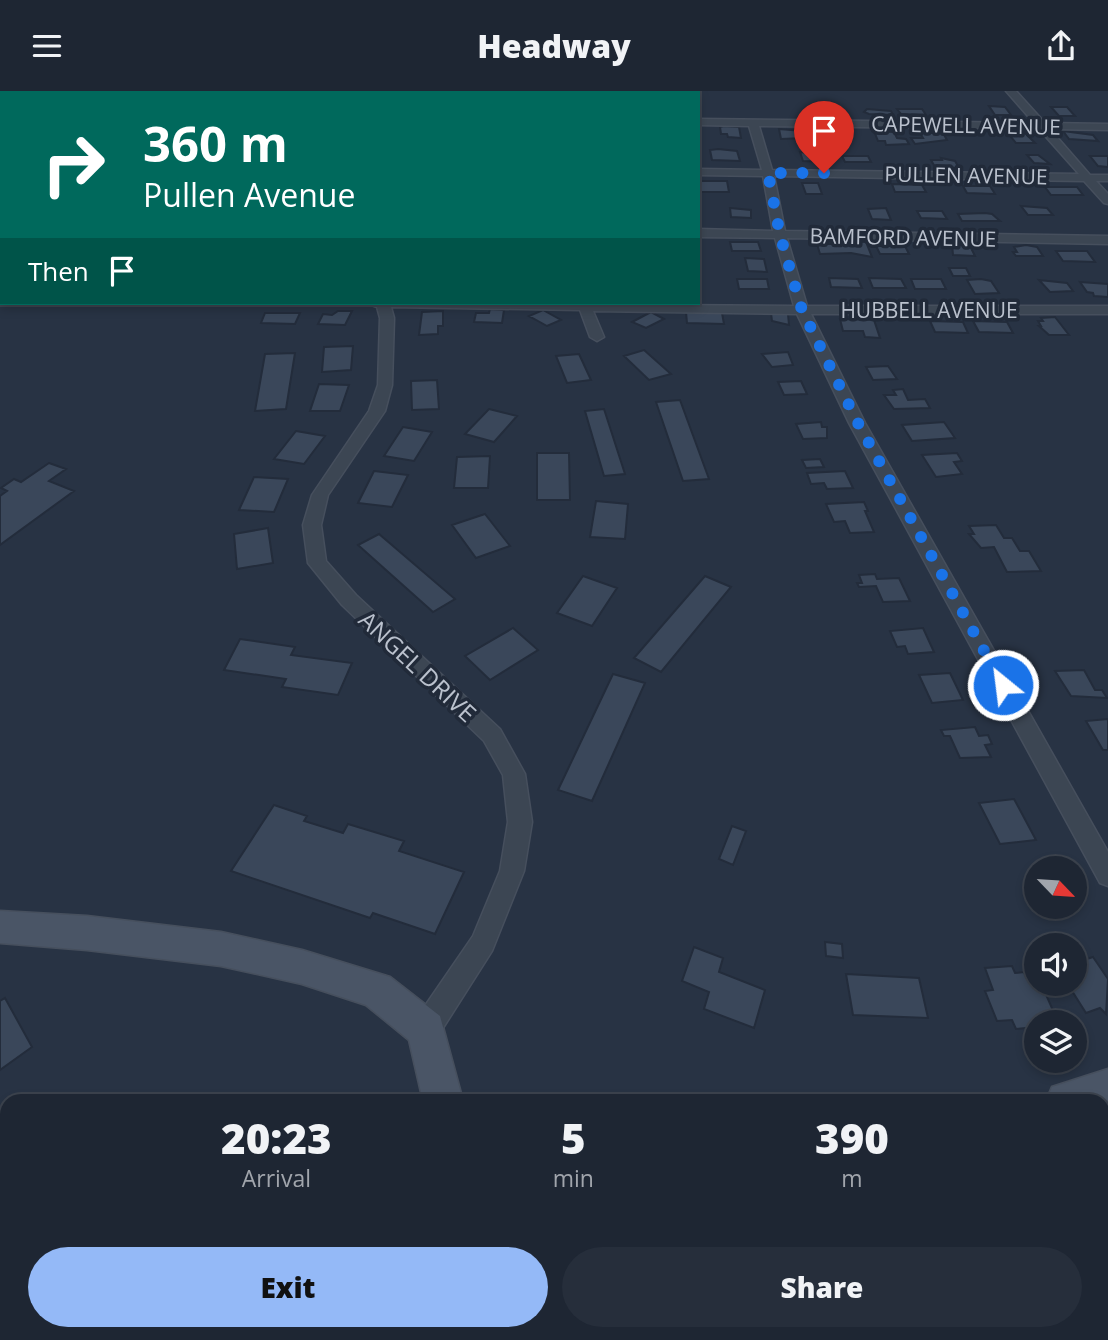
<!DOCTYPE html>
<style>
:root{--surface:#1e2633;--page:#262e3b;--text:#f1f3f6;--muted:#a1a5ac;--line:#3c434e;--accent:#94b9f7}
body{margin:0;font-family:"Open Sans",sans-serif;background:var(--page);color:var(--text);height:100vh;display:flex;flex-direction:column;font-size:26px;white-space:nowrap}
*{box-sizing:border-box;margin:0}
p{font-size:23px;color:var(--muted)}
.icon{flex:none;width:38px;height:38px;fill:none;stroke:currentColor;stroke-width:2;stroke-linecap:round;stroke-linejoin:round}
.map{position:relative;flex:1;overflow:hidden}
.side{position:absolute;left:0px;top:1003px;width:1110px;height:247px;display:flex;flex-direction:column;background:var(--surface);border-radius:21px 21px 0 0;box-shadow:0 4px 10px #0003,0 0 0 2px var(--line)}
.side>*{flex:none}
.guide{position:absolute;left:0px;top:0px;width:700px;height:214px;box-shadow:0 4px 10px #0003,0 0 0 2px var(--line);background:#00695c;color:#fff;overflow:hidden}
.needle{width:46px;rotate:115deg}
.buttons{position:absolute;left:1024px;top:765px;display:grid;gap:14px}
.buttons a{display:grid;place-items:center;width:63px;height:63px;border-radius:50%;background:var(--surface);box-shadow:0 4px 10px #0003,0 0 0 2px var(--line);font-size:35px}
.pin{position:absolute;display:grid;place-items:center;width:60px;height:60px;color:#fff;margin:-72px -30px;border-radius:50% 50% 50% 0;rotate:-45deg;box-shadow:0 0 7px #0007}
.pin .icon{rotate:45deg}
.me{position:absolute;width:77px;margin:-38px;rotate:331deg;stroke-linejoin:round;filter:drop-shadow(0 0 5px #0008)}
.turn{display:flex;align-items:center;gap:24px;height:147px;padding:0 28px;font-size:32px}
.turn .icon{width:91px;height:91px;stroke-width:2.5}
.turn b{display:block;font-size:49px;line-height:60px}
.then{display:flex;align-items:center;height:66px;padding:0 28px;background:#0003;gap:14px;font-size:26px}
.eta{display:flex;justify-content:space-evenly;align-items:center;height:119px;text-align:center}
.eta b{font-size:42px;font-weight:800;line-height:49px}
.cta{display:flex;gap:14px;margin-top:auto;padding:14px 28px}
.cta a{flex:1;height:80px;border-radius:42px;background:var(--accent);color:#111;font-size:28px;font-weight:800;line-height:80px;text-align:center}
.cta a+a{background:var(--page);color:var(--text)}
header{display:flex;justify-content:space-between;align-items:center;height:91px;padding:0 28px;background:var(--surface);font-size:32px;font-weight:800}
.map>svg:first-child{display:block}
.building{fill:#3a475a;stroke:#232c3b;stroke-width:2}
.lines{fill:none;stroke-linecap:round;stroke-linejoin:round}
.street-casing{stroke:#464f5d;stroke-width:3}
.secondary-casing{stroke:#464f5d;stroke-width:3}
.street{fill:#3c4653;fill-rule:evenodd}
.secondary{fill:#4a5566;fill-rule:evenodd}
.route{stroke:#1a73e8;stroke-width:12;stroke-dasharray:0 21.6}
.labels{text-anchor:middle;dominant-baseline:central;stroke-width:7;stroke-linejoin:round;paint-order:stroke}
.far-street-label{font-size:21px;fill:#bac1cd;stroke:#212a39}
.street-label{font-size:24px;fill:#bac1cd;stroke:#212a39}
</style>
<header><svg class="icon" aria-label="menu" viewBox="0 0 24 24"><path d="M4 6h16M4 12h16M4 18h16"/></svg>Headway<svg class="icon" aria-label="share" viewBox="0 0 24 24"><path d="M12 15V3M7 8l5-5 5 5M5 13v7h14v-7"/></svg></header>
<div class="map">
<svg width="1108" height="1249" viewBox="0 0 1108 1249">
<rect width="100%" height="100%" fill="#283344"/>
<path class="building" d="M989,15L1005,16L1011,24H995Z
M1051,16H1067L1075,25H1059Z
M818,17L843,18L845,22H820Z
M867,18L891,20L893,24L869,23L864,21Z
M897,18H922L926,24L901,23Z
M724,35L739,36L741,47L728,46L727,43H721L720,36Z
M779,38L803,40L805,47L781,48Z
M817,40H840L843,46H819Z
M874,40L894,41L897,47L906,48L909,53L886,54L885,50H878Z
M1063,40L1093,44L1098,50L1069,48Z
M920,42H943L947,49L915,53L911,47H923Z
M1008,42H1025L1035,52H1016Z
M718,58L737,60L740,70L712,69L710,59Z
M800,61L825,64L828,71L803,70Z
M1027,64H1038L1050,73L1034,72Z
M842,65H868L871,71H845Z
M1090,65H1108V76L1098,75Z
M941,67L955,70L959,77L935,76L931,69H942Z
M698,90H727L729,101H700Z
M802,92H818L822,103H806Z
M892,93L922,94L926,101H895Z
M963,95H990L995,103L967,102Z
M1045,96H1077L1083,104H1051Z
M1021,115L1047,117L1053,124H1028Z
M730,117L751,119V127L731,126Z
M886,117L891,129L872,128L868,118Z
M917,120H942L947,128L921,127Z
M985,122L992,123L1000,130H962L958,123Z
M843,150L866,151L872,166L851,162L820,163L817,153H844Z
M730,151H758L761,160H732Z
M955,151L969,153L975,165L953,164L952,153H956Z
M1026,154L1037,156L1043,165H1016L1013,161H1017L1014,156Z
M876,155H905L909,163H880Z
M1056,160H1087L1095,171L1063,170Z
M745,167L764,168L767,181L748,180Z
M949,177H966L970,185H953Z
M829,187L858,188L862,197L831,196Z
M869,187L901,188L906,197H873Z
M737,188H767L769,198H739Z
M911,188H941L946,198H915Z
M981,188L991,190L999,202L975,203L967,189Z
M1039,189L1067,192L1073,200L1050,201Z
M1080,191L1108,193V206L1094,205L1093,202L1087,201Z
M490,218L504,219L502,232L474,231L476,222H489Z
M543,219L561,229L547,235L529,225Z
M338,220H352L345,234L318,233L323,223L332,224Z
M443,220V235H438V243L419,244L422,221Z
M651,221L664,228L646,237L632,231Z
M686,221L722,222L724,233L687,232Z
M265,222H300L295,233L261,232Z
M771,222L788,223L789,234L772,230Z
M1055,226L1069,244H1049L1039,235H1041L1038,230H1043L1041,227Z
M840,228L874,229L880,247L865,246L863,240H843Z
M930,230L963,231L968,242L935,241Z
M973,230L1007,231L1013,242L979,241Z
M353,255L351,279L322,281L324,256Z
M644,259L671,283L649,289L624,265Z
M788,261L793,274L772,276L762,263Z
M295,262L286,318L255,320L265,263Z
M579,263L591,289L567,292L556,265Z
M888,275L897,288L873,289L866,276Z
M437,289L439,318L412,319L411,290Z
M801,290L807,303L784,304L778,291Z
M319,293L349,294L340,320H310Z
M903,298L908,309L925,308L930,317L894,318L884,304H896L893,299Z
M680,309L709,388L683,390L656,311Z
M489,318L517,325L494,351L465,343Z
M604,318L625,383L604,385L585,320Z
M821,331L822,336H827V347L803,348L796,333Z
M944,331L955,347L912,350L902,334Z
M403,336L432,341L414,370L384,365Z
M296,340L325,345L304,373L274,368Z
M537,362H569L570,409H537Z
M957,362L962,370L954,371L962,383L936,386L922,364Z
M490,365L488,397H454L457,366Z
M820,368L824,376L806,377L802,369Z
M49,372L66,378L49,390L74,400L0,454V405L7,400L1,397L14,388L21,391Z
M374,380L408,384L392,416L358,412Z
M845,380L853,397L827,398L824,392L811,393L807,382Z
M254,386L288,388L274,421L239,419Z
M596,410L628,413L625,448L590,446Z
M864,411L868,420H865L874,441L850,442L845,430L834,431L826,413Z
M485,423L510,455L476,467L452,434Z
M996,434L1004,447H1012L1020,460H1029L1041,480L1007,481L994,456L981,457L969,443H974L969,435Z
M268,437L273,472L237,478L234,443Z
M379,443L455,508L433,521L358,454Z
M875,483L877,488L899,487L910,510L883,511L876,495L859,496L857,492H862L859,484Z
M583,485L617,497L592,535L557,522Z
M705,485L731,496L661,581L634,567Z
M513,537L538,559L490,589L465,565Z
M923,537L934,561L908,563L905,555L897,556L890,540Z
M240,548L295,556L291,564L352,572L338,604L282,596L286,588L224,579Z
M1084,579L1095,599H1102L1107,607L1071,605L1055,580Z
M950,582L963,609L932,612L919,584Z
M613,583L645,592L592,710L558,699Z
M1108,628V659H1103L1086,630Z
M975,636L979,645L988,644L992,653L985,654L991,666L960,667L950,645H944L941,639Z
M1014,708L1036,749L1000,753L979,712Z
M274,714L307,725L304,730L343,742L348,733L404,750L399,760L464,781L435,843L373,822L370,827L231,780Z
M732,735L746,740L733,774L719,768Z
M825,851L842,853L843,867L826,865Z
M694,856L723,867L719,881L765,899L754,937L704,918L709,901L682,890Z
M1093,866L1108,888L1106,923L1100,917L1086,922L1067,892H1074V872Z
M1012,875L1015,882L1024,881L1027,888L1036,887V892H1041L1058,931H1036V936L1016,938L1012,929L997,930L985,900L993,899L985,877Z
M846,883L919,887L928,927L853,924Z
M5,907L32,956L0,979V910Z
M1108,1094V1175L1102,1165V1096Z
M317,1242H366L367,1249H317Z
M878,1242H923L924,1249H879Z"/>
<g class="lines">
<g class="street-casing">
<path id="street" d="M432,0H442V2H432Z
M511,0H525L510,2Z
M1006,0H1016L1045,32L1108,33V39L1050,38L1090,84H1108V90H1096L1108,103V113L1104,112L1084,90L774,85L785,140L1108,145V153L787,147L807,215H1108V223H811L865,332L1108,761V795L1100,792L849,332L797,223L593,220L604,246L597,250L590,246L580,219L391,216L394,227L392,294L385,320L328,404L321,434L326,470L356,504L500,638L525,683L532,731L524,780L492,860L436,948L426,951L416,948L413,938L416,928L473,845L500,780L508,731L503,684L484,650L342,514L308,472L303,434L312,404L369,320L378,294L380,227L377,216L366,212L794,215L775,147L698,146V138L773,140L763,85L698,84V78L762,79L749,35L698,34V28L1034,32ZM759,35L1039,38L1079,83L772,79Z
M0,159H2V167H0Z"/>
</g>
<g class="secondary-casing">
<path id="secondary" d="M227,0H240L226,2Z
M2,91V101L0,102V92Z
M0,820L87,825L221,841L302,859L390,886L440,925L463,1010H423L409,949L366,914L302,893L221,875L87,859L0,852Z
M1108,978V1018L1102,1019V1010H1046L1052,996Z
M7,1171V1217L0,1220V1174Z
M979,1242H1025L1027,1249H981Z"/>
</g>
<use href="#street" class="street"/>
<use href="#secondary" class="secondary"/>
</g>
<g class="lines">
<path class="route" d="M824,82H768L780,144L802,219L858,332L1003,594"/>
</g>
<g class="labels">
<g class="far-street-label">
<text transform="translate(966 34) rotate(1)">CAPEWELL AVENUE</text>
<text transform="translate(966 84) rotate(1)">PULLEN AVENUE</text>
<text transform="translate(903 146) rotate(1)">BAMFORD AVENUE</text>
<text x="929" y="219">HUBBELL AVENUE</text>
</g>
<g class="street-label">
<text transform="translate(418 575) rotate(43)">ANGEL DRIVE</text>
</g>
</g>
</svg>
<div class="buttons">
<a><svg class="needle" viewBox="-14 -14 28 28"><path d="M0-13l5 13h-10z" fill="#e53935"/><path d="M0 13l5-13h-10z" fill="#a1a5ac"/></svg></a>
<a><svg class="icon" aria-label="sound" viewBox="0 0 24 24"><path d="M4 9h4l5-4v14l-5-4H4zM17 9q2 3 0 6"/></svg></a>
<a><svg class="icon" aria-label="layers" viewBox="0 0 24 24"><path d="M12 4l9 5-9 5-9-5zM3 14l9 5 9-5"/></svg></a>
</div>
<div class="pin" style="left:824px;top:82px;background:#d93025"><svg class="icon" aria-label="arrive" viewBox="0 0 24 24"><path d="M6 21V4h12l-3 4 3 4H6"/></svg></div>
<svg class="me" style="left:1003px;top:594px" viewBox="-20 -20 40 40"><circle r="17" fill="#1a73e8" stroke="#fff" stroke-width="3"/><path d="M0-11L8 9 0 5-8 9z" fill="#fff"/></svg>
<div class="guide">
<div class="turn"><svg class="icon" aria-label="right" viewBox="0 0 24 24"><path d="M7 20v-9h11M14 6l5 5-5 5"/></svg><div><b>360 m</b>Pullen Avenue</div></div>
<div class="then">Then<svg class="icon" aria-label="arrive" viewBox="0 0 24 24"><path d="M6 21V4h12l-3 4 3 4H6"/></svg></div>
</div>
<section class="side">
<div class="eta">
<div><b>20:23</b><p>Arrival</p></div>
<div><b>5</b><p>min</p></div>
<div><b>390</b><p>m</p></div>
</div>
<div class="cta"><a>Exit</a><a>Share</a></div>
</section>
</div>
